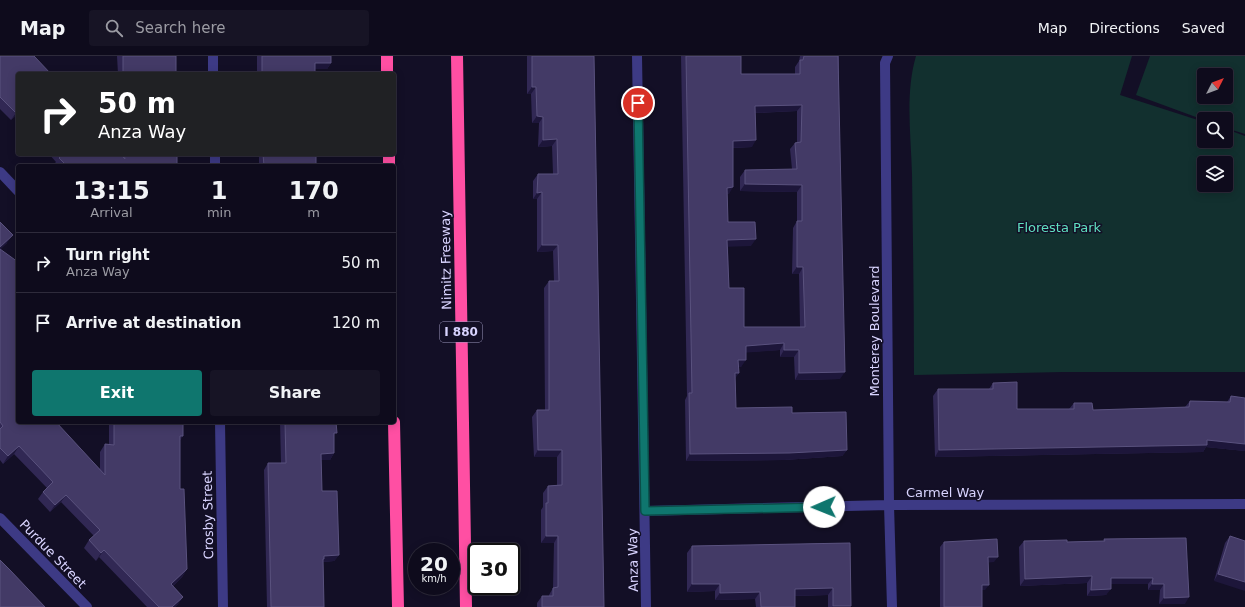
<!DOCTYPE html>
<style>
:root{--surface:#0e0b1c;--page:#171425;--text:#f1f3f6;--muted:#9b9ba3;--line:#2e2b3b;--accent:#0f766e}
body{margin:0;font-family:"DejaVu Sans",sans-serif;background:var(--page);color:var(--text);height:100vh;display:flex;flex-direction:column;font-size:15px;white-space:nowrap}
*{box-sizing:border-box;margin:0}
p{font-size:13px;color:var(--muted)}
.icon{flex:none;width:22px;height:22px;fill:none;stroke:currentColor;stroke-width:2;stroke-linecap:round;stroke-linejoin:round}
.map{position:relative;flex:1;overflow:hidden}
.panel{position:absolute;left:16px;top:108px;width:380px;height:260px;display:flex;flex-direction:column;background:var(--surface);border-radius:4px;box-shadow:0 2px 10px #0003,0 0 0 1px var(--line)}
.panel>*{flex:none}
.banner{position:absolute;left:16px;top:16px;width:380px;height:84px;border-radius:4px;box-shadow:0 2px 10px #0003,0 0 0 1px var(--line);background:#202124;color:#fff;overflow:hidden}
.needle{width:26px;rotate:48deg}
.tools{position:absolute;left:1197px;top:12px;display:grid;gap:8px}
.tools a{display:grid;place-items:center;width:36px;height:36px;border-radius:4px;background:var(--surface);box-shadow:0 2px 10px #0003,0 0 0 1px var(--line);font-size:20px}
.speed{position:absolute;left:408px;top:487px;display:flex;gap:8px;font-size:20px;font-weight:700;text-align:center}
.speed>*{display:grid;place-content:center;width:52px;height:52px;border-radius:50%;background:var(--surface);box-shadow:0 2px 10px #0003,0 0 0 1px var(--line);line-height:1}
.speed small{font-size:10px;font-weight:400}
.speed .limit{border:2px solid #111;border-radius:6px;background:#fff;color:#111}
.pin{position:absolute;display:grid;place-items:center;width:34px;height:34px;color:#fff;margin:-17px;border:2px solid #fff;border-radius:50%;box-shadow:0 1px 4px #0007}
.me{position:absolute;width:44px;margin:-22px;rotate:269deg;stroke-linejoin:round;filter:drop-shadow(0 0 3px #0008)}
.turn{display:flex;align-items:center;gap:14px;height:84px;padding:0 16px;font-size:18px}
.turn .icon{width:52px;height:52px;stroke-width:2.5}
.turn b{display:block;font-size:28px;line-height:34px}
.eta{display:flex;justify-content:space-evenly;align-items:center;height:68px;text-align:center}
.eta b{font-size:24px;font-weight:700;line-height:28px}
.button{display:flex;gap:8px;margin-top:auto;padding:8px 16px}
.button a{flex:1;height:46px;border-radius:4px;background:var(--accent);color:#fff;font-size:16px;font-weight:700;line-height:46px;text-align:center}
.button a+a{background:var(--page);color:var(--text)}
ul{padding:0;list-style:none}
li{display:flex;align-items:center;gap:12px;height:60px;padding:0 16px;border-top:1px solid var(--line)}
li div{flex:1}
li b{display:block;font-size:15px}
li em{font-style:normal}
header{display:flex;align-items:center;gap:24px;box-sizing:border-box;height:56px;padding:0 20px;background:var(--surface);border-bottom:1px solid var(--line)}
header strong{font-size:19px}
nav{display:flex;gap:22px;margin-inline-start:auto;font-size:14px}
.search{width:280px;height:36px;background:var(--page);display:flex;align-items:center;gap:10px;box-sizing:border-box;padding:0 14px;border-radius:4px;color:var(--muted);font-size:15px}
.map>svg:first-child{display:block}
.green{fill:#12302f;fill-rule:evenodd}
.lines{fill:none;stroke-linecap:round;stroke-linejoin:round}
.street{stroke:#3d3a85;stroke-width:10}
.highway{stroke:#ff4fa3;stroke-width:12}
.wall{fill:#312854;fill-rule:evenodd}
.shaded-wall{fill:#1d163a}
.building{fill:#433a66;stroke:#5a527e;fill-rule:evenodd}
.route-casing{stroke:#0a4d48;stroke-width:10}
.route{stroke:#0f766e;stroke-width:7}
.labels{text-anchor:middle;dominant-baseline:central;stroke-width:3;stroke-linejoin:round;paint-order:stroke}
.shield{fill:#130f26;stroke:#9e99be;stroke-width:1}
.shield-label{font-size:12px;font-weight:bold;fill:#d9d4ff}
.park-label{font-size:13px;fill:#5fe0c0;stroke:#130f26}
.street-label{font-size:13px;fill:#d9d4ff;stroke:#130f26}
</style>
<header>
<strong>Map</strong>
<div class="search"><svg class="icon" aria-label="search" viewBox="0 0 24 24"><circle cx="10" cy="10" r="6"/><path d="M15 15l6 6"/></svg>Search here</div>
<nav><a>Map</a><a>Directions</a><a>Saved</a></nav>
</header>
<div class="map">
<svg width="1245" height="551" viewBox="0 0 1245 551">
<rect width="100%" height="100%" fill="#130f26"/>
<path class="green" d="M916,0H1132L1120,39L1204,66V85H1226V73L1245,80V316H1063L914,319C914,252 913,185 912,118C911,80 905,37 916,0ZM1204,107H1226V129H1204Z
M1150,0H1245V78L1226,72V63L1204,64L1136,39ZM1204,19H1226V41H1204Z"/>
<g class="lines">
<path class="street" d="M213,0V18
M637,0L646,551
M888,0L885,7L889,449L892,551
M215,98V110
M0,116L18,135
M220,366L223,551
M645,455L889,449L1245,448
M0,462L87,551"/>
<path class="highway" d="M387,0V18
M457,0L466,551
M389,98V110
M394,366L398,551"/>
</g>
<path class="wall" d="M0,0L18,18V58L11,64L0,53Z
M117,0H176V18H118Z
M257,0H331V7L327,13H315V18H257Z
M527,0H594L604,551H537V547L542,540H549V539L553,532L554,487H541V454L543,451V437L548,430L557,429V401H534L532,361L537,354H545L544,232L549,225H554L553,195L537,196V143H533V125L538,118H553L552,90L538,91L539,67H532L531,38H527Z
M681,0H741V18H795V11L799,5L800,0H839L840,323L795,324L794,301H780V294L746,296L741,311H739V317L735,322L736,352L792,357L847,394L842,400L784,404L686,405L685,344L687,340ZM797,55V86L795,87L790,93L792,113L745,114L740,121V135L797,136V165L793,172L792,218H799L800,271H744L729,232L728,190H751L728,166L727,138H729L733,92L752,91L755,57Z
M49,98H177V110H56L54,108L56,106Z
M259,98H316V110H259Z
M0,166L7,187L0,193L18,366L100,413V396L105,388H109V366H183V380L180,384V433L187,513L182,521L173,530L183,541L178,548L175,551H147L99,501L96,505L84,492L89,484L94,480L61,446L50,456L38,443L43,436L47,432L14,398L3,408L0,404Z
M993,327L1017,353H1069L1074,347L1093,354L1185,351L1190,345L1227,346L1231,340L1245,342V395L1206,391L1203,396L935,401L933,340L938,333H989Z
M280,366H336L334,380V397L330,404H321L322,435L339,499L334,505L323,506L324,551H267L264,414L268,407H281Z
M1230,480L1245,485L1214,525L1225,487Z
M1186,482L1185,548H1159L1160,534H1148V528H1111L1106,539L1087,540V527L1020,530L1019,491L1024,485L1067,486L1103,485L1104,483Z
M944,486L994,506H988L985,534H982V551H940V491Z
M850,487L851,550L850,551H828V539L795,540V551H756L755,543L715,544V535L687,536V497L692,490Z"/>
<path class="shaded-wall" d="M315,7H331L327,13H310Z
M532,31H536L531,38H527Z
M802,49L797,55L750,57L755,50Z
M18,56V58L11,64L16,57Z
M537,60L543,61L539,67H532Z
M557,83L552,90L538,91L543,84Z
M756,84L752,91L728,92L733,85Z
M745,128L802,129L797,136L740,135Z
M733,131L729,138L723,139L727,132Z
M542,136L537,143H533L537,137Z
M13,179L7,187L0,194V191Z
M756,183L751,190L722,191L727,184Z
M542,189H558L553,195L537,196Z
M797,211H803L799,218H792Z
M784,287L780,294L741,297L746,290Z
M784,294H799L794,301H780Z
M738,304H746L741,311H733Z
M845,316L840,323L795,324L799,317Z
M735,317H739L734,323Z
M180,380H183L178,387Z
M1207,384L1245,388V395L1206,391L1203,396L935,401L939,394Z
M19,390L14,398L3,408L8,400Z
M538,394H562L557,401H534Z
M847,394L842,400L784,404L686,405L690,398Z
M334,397L330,404H316L321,398Z
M66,439L61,446L50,456L55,449Z
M546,480H558L554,487H541Z
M104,494L99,501L96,505L101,497Z
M339,499L334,505L322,506L320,509L324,500Z
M988,501H998L994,506L984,507Z
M187,513L182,521L166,536L171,528Z
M1218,518L1245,526V535L1214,525Z
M1092,520L1087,527L1020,530L1025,523Z
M1111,522H1153L1148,528H1107Z
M692,528H720L715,535L687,536Z
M1152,528H1164L1160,534H1148Z
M982,529H989L985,534H978Z
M833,532L828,539L790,540L795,533Z
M1111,533L1106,539L1087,540L1091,534Z
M760,536L755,543L715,544L720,537Z
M183,541L178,548L175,551H172Z
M1189,541L1185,548H1159L1164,542Z
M833,550H851L850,551H833Z"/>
<path class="building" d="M0,0H34L51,18H18V56L16,57L0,41Z
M123,0H176V18H123Z
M262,0H331V7H315V18H262Z
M532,0H594L604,551H542V540H553V532L558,531V480H546V447H548V430L562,429V394H538L537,354H549V225H559L558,189H542V136L537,137L538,118H558L557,83L543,84V61L537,60L536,31H532Z
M686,0H741V18H800V4H803L804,0H838L845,316L799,317V294H784V287L746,290V304H738L739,317H735L736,352L792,351V357L846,356L847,394L789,397L690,398L689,337H692ZM802,49L801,86L795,87L797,113L745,114V128L802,129V165H797V211H803L805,271H744V232H729L727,184L756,183L755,166H728L727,132L733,131V85L756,84L755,50Z
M60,98H120L125,103L124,98H177V110H108L107,108L105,110H67L59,102L62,99Z
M263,98H316V110H264Z
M0,166L13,179L0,191Z
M0,193L18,206V366H56L105,419V388L114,389V366H183V380H180V433H184L187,513L171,528L183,541L172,551H159L104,494L101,497L89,484L100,474L66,439L55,449L43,436L53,426L19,390L8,400L0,392V373L3,370L0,366Z
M1017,326V353H1074V347H1092L1093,354L1189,351L1190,345L1230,346L1231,340L1245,342V388L1207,384V389L939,394L938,333H993V327Z
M285,366H336L337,377H334V397L321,398L322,435H337L339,499L324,500V503H323L324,551H271L268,407H286Z
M1230,480L1245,485V526L1218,518Z
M1186,482L1189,541L1164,542V528H1152L1153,522H1111V533L1091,534L1092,520L1025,523L1024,485L1067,484V486L1105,485L1104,483Z
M997,483L998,501H988L989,529H982V551H944V486Z
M850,487L851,550H833V532L795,533V551H761L760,536L720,537V528H692V490Z
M0,504L10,514L45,551H0Z"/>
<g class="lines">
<g class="route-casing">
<path id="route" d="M638,47L645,455L824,451"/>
</g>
<use href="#route" class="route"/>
</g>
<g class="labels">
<rect class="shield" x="440" y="266" width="42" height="20" rx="3"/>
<g class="shield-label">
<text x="461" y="276">I 880</text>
</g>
<g class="park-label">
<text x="1059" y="171">Floresta Park</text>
</g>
<g class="street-label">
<text transform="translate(446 204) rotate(-91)">Nimitz Freeway</text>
<text transform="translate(874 275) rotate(-90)">Monterey Boulevard</text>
<text x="945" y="436">Carmel Way</text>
<text transform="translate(208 459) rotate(-91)">Crosby Street</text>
<text transform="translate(53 498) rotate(46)">Purdue Street</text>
<text transform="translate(633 504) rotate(-91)">Anza Way</text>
</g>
</g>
</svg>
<div class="tools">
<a><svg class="needle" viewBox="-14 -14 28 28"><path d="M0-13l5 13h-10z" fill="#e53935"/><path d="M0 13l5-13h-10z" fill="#9b9ba3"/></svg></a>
<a><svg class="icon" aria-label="search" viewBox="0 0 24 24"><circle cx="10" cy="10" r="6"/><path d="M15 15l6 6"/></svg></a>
<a><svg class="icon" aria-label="layers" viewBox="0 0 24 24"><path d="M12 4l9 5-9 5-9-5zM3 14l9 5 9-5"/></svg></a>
</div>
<div class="speed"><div>20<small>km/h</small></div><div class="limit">30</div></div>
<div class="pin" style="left:638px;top:47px;background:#d93025"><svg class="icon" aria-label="arrive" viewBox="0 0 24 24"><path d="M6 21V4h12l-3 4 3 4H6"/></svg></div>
<svg class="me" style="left:824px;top:451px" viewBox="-20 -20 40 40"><circle r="19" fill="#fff"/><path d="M0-13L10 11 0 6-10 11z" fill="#0f766e"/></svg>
<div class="banner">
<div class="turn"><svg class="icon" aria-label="right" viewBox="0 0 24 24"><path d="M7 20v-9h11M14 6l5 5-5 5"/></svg><div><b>50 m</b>Anza Way</div></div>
</div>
<section class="panel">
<div class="eta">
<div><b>13:15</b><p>Arrival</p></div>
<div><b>1</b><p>min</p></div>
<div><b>170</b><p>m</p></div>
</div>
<ul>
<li><svg class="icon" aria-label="right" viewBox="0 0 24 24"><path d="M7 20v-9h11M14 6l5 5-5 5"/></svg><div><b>Turn right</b><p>Anza Way</p></div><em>50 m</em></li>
<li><svg class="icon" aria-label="arrive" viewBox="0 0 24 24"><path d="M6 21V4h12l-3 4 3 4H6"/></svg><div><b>Arrive at destination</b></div><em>120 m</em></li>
</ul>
<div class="button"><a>Exit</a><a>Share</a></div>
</section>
</div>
